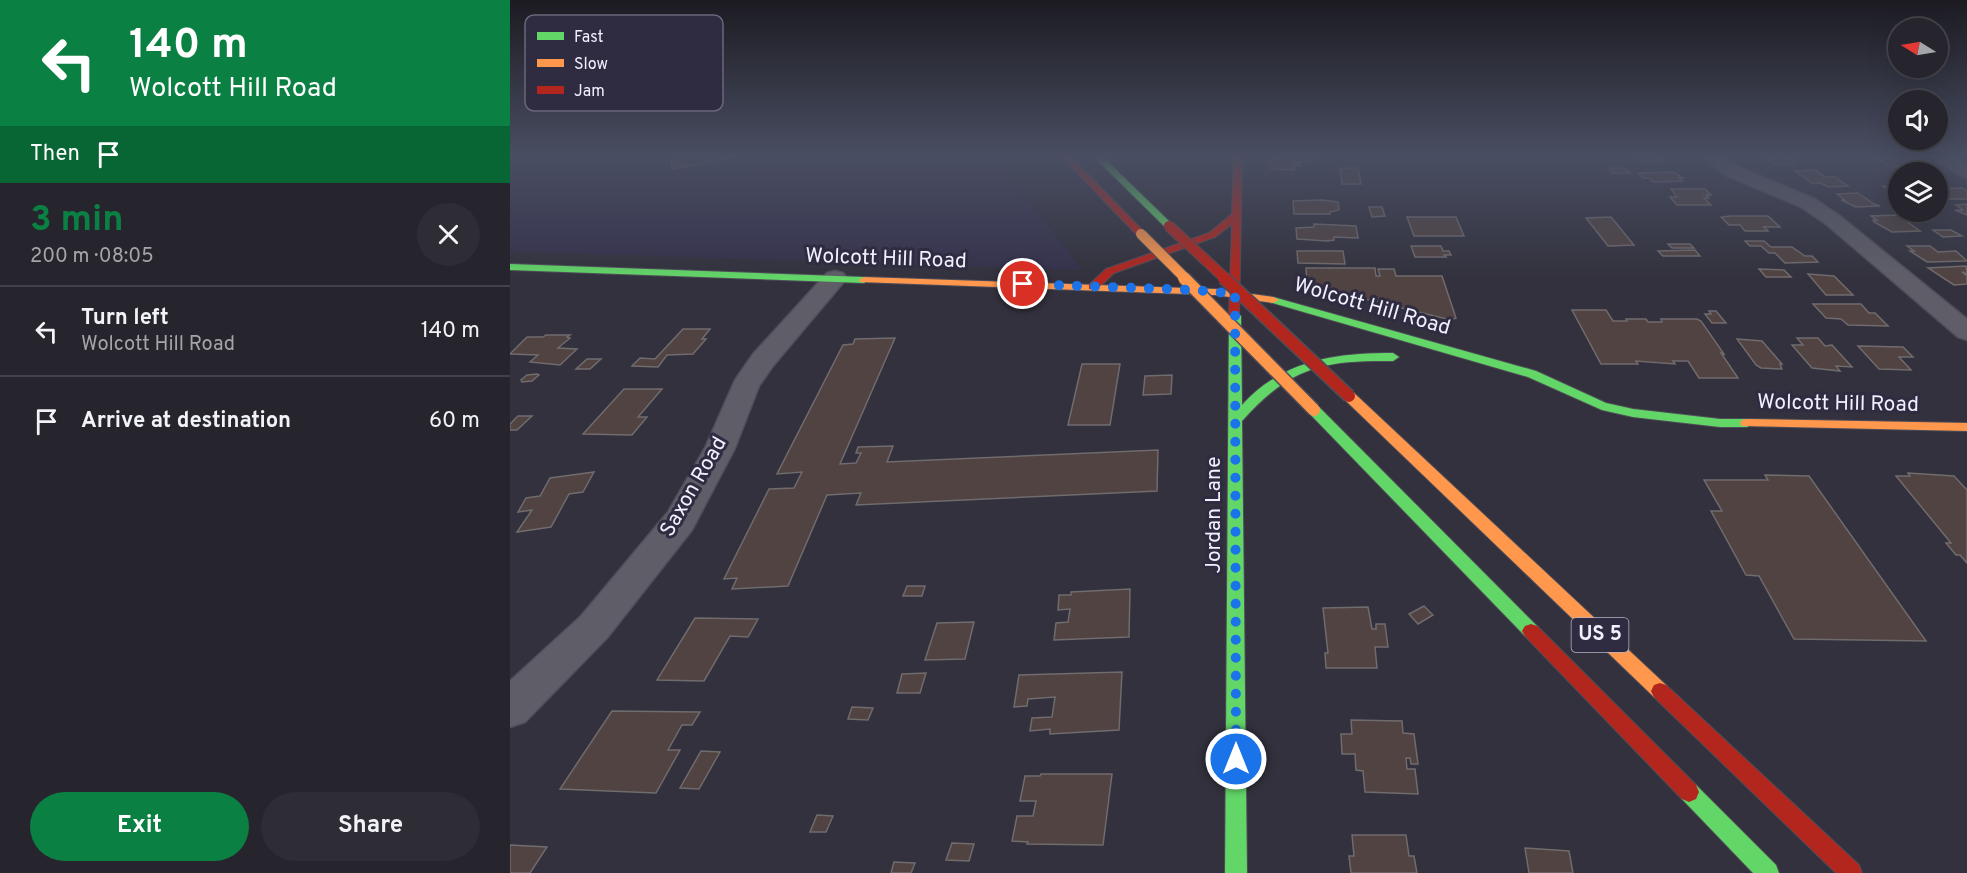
<!DOCTYPE html>
<meta charset="utf-8">
<style>
:root{--surface:#26252e;--page:#2e2d36;--text:#f1f3f6;--muted:#a4a5aa;--line:#42424a;--accent:#0b8043}
body{margin:0;font-family:Overpass,sans-serif;background:var(--page);color:var(--text);height:100vh;display:flex;flex-direction:column;font-size:22px;white-space:nowrap}
*{box-sizing:border-box;margin:0}
p{font-size:20px;color:var(--muted)}
.icon{flex:none;width:33px;height:33px;fill:none;stroke:currentColor;stroke-width:2;stroke-linecap:round;stroke-linejoin:round}
.map{position:relative;flex:1;overflow:hidden}
.side{display:flex;flex-direction:column;background:var(--surface);width:510px}
.side>*{flex:none}
.guide{background:#0b8043;color:#fff;overflow:hidden}
.needle{width:39px;rotate:281deg}
.controls{position:absolute;left:1378px;top:18px;display:grid;gap:12px}
.controls a{display:grid;place-items:center;width:60px;height:60px;border-radius:50%;background:var(--surface);box-shadow:0 6px 24px #0002,0 0 0 2px var(--line);font-size:30px}
.pin{position:absolute;display:grid;place-items:center;width:51px;height:51px;color:#fff;margin:-26px;border:3px solid #fff;border-radius:50%;box-shadow:0 2px 6px #0007}
.me{position:absolute;width:66px;margin:-33px;rotate:0deg;stroke-linejoin:round;filter:drop-shadow(0 0 4px #0008)}
.turn{display:flex;align-items:center;gap:21px;height:126px;padding:0 30px;font-size:27px}
.turn .icon{width:78px;height:78px;stroke-width:2.5}
.turn b{display:block;font-size:42px;line-height:51px}
.then{display:flex;align-items:center;height:57px;padding:0 30px;background:#0003;gap:12px;font-size:22px}
.round{display:grid;place-items:center;flex:none;width:63px;height:63px;border-radius:32px;background:var(--page)}
.overview{display:flex;align-items:center;justify-content:space-between;height:102px;padding:0 30px}
h1{font-size:36px;font-weight:700;line-height:45px;color:var(--accent)}
.button{display:flex;gap:12px;margin-top:auto;padding:12px 30px}
.button a{flex:1;height:69px;border-radius:36px;background:var(--accent);color:#fff;font-size:24px;font-weight:700;line-height:69px;text-align:center}
.button a+a{background:var(--page);color:var(--text)}
ul{padding:0;list-style:none}
li{display:flex;align-items:center;gap:18px;height:90px;padding:0 30px;border-top:2px solid var(--line)}
li div{flex:1}
li b{display:block;font-size:22px}
li em{font-style:normal}
main{display:flex;flex:1;min-height:0}
.map>svg:first-child{display:block}
.built{fill:#34314b}
.building{fill:#504341;stroke:#706b6d;stroke-width:1.5}
.lines{fill:none;stroke-linecap:round;stroke-linejoin:round}
.street-casing{stroke:#4f4d58;stroke-width:3}
.fast-casing{stroke:#4f4d58;stroke-width:2}
.slow-casing{stroke:#4f4d58;stroke-width:2}
.jam-casing{stroke:#4f4d58;stroke-width:2}
.street{fill:#5f5e68;fill-rule:evenodd}
.fast{fill:#63d668;fill-rule:evenodd}
.slow{fill:#ff974d;fill-rule:evenodd}
.jam{fill:#b3261e;fill-rule:evenodd}
.slow-bridge-far1-casing{stroke:#4f4d58;stroke-width:12;stroke-linecap:butt}
.slow-bridge-casing{stroke:#4f4d58;stroke-width:15;stroke-linecap:butt}
.jam-bridge-far1-casing{stroke:#4f4d58;stroke-width:12;stroke-linecap:butt}
.jam-bridge-casing{stroke:#4f4d58;stroke-width:15;stroke-linecap:butt}
.slow-bridge-far1{stroke:#ff974d;stroke-width:10}
.slow-bridge{stroke:#ff974d;stroke-width:12}
.jam-bridge-far1{stroke:#b3261e;stroke-width:10}
.jam-bridge{stroke:#b3261e;stroke-width:12}
.route{stroke:#1a73e8;stroke-width:10;stroke-dasharray:0 18}
.labels{text-anchor:middle;dominant-baseline:central;stroke-width:6;stroke-linejoin:round;paint-order:stroke}
.shield{fill:#2f2c42;stroke:#b7b5c6;stroke-width:1.5}
.shield-label{font-size:20px;font-weight:bold;fill:#f1f0ff}
.street-label{font-size:21px;fill:#f1f0ff;stroke:#2f2c42}
.key{fill:#2f2c42;stroke:#69677b;stroke-width:1.5}
.key-label{font-size:16px;fill:#f1f0ff}
</style>
<main>
<section class="side">
<div class="guide">
<div class="turn"><svg class="icon" aria-label="left" viewBox="0 0 24 24"><path d="M17 20v-9H6M10 6l-5 5 5 5"/></svg><div><b>140 m</b>Wolcott Hill Road</div></div>
<div class="then">Then<svg class="icon" aria-label="arrive" viewBox="0 0 24 24"><path d="M6 21V4h12l-3 4 3 4H6"/></svg></div>
</div>
<div class="overview"><div><h1>3 min</h1><p>200 m · 08:05</p></div><a class="round"><svg class="icon" aria-label="close" viewBox="0 0 24 24"><path d="M6 6l12 12M18 6L6 18"/></svg></a></div>
<ul>
<li><svg class="icon" aria-label="left" viewBox="0 0 24 24"><path d="M17 20v-9H6M10 6l-5 5 5 5"/></svg><div><b>Turn left</b><p>Wolcott Hill Road</p></div><em>140 m</em></li>
<li><svg class="icon" aria-label="arrive" viewBox="0 0 24 24"><path d="M6 21V4h12l-3 4 3 4H6"/></svg><div><b>Arrive at destination</b></div><em>60 m</em></li>
</ul>
<div class="button"><a>Exit</a><a>Share</a></div>
</section>
<div class="map">
<svg width="1457" height="873" viewBox="0 0 1457 873">
<rect width="100%" height="100%" fill="#32313d"/>
<path class="built" d="M0,157H485L572,270L0,251Z"/>
<path class="building" d="M161,157H226L162,169Z
M762,157H804V161L784,163L790,164V166H784V170L761,169L759,161H762Z
M1126,157H1151L1149,158L1153,162H1131Z
M1254,157H1292L1293,158H1278L1285,163L1266,164Z
M1376,159H1404L1418,167H1381L1369,160Z
M830,168H848L851,184H832Z
M1099,168H1115L1120,173H1103Z
M1304,170L1315,177H1325L1338,186L1318,187L1311,183H1302L1285,171Z
M1163,172L1173,178H1169L1172,181L1143,182L1139,178H1133L1128,173Z
M1389,185V194H1386L1373,186Z
M1453,188L1457,191V199H1428V189Z
M1161,189H1195L1201,195H1196L1199,198H1194L1201,205H1167L1160,197H1167Z
M1348,193L1364,204L1370,206L1346,207L1331,200H1335L1327,194Z
M812,200L828,202L829,210L820,212V214H784L783,201Z
M1457,204V215L1445,210H1453L1446,205Z
M859,207H872L875,216L862,217Z
M1388,215L1410,231L1382,232L1364,222L1363,220H1367L1361,216Z
M1221,216H1258L1270,227H1254L1258,231H1235L1230,225H1219L1211,217Z
M897,217H946L954,236H904Z
M1101,217L1124,245L1098,246L1076,218Z
M804,224L846,226L848,238L824,237V240L817,241L787,239L786,228L804,227Z
M1423,230H1441L1452,236L1433,237Z
M1235,241H1254L1261,247H1282L1295,256H1302L1308,262L1275,263L1265,253H1259L1251,246H1240Z
M1158,244H1180L1184,248H1162Z
M901,246H931L933,251H939L941,255H934L936,257H905Z
M1397,246H1420L1428,252L1446,251L1457,261L1417,262L1400,251H1404Z
M1185,250L1190,256H1153L1148,251Z
M787,251H833L835,264L788,263Z
M1456,266L1457,274L1452,272L1457,276V284L1444,285L1418,268Z
M796,268H865L866,276H870L868,269H884L886,276H932L946,318L941,320L797,285Z
M1249,269L1274,270L1281,277H1256Z
M1298,274L1324,276L1343,295H1316Z
M1303,304H1351L1359,313H1365L1378,326L1338,325L1331,319L1316,318Z
M1062,310H1096L1103,321H1117L1116,319H1136L1138,322H1152L1151,319H1187L1191,321L1214,354L1211,353L1228,378H1189L1178,361H1163L1165,364L1126,361L1128,364H1091Z
M1199,311H1206L1216,323H1202L1195,314H1201Z
M173,329H200L192,339H196L183,354L157,355L148,367L122,366L130,358L145,359Z
M36,335H60L57,337L60,338L48,348L67,349L50,365L20,362L28,355L0,354L17,337H33Z
M385,338L330,464L346,463L351,453H346L348,447L383,446L377,462L648,450L647,491L346,505L351,493L317,495L278,586L222,589L227,578L214,579L259,489L284,488L292,472L267,474L333,345L343,344L345,339Z
M1287,338H1308L1315,346L1322,345L1342,367L1326,366L1330,371L1302,368L1282,345H1293Z
M1227,339L1252,341L1272,364H1270L1272,369L1251,368L1246,365Z
M1348,346L1393,347L1403,357H1389L1401,370L1369,369Z
M77,359H91L80,369H66Z
M572,364H610L600,425H558Z
M27,374L29,375L22,381L12,382L11,380L17,375Z
M662,375L661,394L633,395L635,376Z
M114,389H152L128,417H137L122,435L73,434Z
M8,416H22L7,430H0V424Z
M84,472L73,492L59,494L41,527L7,532L22,510L8,512L16,498L30,496L40,478Z
M1398,473L1444,476L1457,490V563L1450,555H1446L1436,543H1441L1386,476H1400Z
M1255,475L1299,476L1416,641L1284,639L1249,576L1236,575L1201,511H1212L1194,480H1258Z
M397,586H415L412,596H393Z
M620,589L619,637L544,640L546,623L558,622L560,609L548,610L549,595H561V592Z
M914,606L923,615L908,624L899,614Z
M858,607L862,629H866V624H875L878,647H865L867,668H816L815,653H818L813,608Z
M185,618L248,619L238,637L220,636L194,681L147,680Z
M464,622L455,659L415,660L427,623Z
M612,672L609,730L540,734V729L520,731L522,718L542,717L545,697L518,699L517,706L504,707L509,675Z
M416,673L410,693H387L392,674Z
M342,707L363,708L358,720L338,719Z
M102,711L190,712L182,725H172L158,750H170L146,793L50,789Z
M841,720L892,721L893,733L904,734L908,764H901L900,758H896L897,769H905L908,794L855,792L853,771L846,770L845,754H832L831,734H842Z
M191,751L210,752L189,789L170,788Z
M531,774H602L593,845L517,844L518,842L502,841L507,816H523L526,801H510L515,776H530Z
M307,815L323,816L316,832H300Z
M842,835H896L899,856H904L907,873H841L839,856H844Z
M442,843L464,844L459,861L436,860Z
M0,845L37,847L20,873H0Z
M1015,848L1059,851L1063,873H1019Z
M384,862L405,863L401,873H381Z"/>
<g class="lines">
<g class="street-casing">
<path id="street" d="M1193,157H1215L1229,167L1305,199L1330,216L1457,319V340L1448,337L1316,224L1291,207L1215,175Z
M1423,157H1446L1457,164V178L1450,176Z
M325,271L333,273L337,278L263,366L249,386L225,448L182,530L97,638L15,722L0,727V681L71,616L158,512L195,448L225,380L243,354L317,273Z"/>
</g>
<g class="fast-casing">
<path id="fast" d="M584,157H593L662,224V228H656Z
M0,264L354,277L359,280L354,283L0,270Z
M763,297L1026,371L1096,403L1123,409L1210,419H1237L1244,423L1237,427H1210L1123,417L1092,410L1018,377L759,302L757,300Z
M725,313L731,316L732,405C773,360 825,353 883,353L889,357L883,361C813,360 780,367 732,421L737,873H715L719,316Z
M804,406L809,407L1027,626L1030,631L1027,636L1021,638L1015,636L799,413L797,410Z
M1179,782L1186,785L1266,865L1269,873H1243L1172,799L1169,792L1172,785Z"/>
</g>
<g class="slow-casing">
<path id="slow" d="M354,277L705,289L763,297L769,300L763,303L705,295L350,282L349,280Z
M839,392L844,393L1156,685L1159,691L1156,697L1150,699L1144,697L834,399L833,396L834,393Z
M1237,419L1457,423V431L1232,426L1230,423L1232,420Z"/>
</g>
<g class="jam-casing">
<path id="jam" d="M552,157H561L634,232V236H628Z
M724,157H732L729,318L725,319L719,316L722,224L705,237L604,273L587,289H579V285L596,269L699,233L722,214Z
M1021,624L1027,626L1186,785L1189,792L1186,799L1179,802L1172,799L1015,636L1012,631L1015,626Z
M1150,683L1156,685L1349,865L1352,873H1326L1144,697L1141,691L1144,685Z"/>
</g>
<use href="#street" class="street"/>
<use href="#fast" class="fast"/>
<use href="#slow" class="slow"/>
<use href="#jam" class="jam"/>
<g class="slow-bridge-far1-casing">
<path id="slow-bridge-far1" d="M631,234L676,279"/>
</g>
<g class="slow-bridge-casing">
<path id="slow-bridge" d="M674,278L804,410"/>
</g>
<g class="jam-bridge-far1-casing">
<path id="jam-bridge-far1" d="M659,226L716,279"/>
</g>
<g class="jam-bridge-casing">
<path id="jam-bridge" d="M714,278L839,396"/>
</g>
<use href="#slow-bridge-far1" class="slow-bridge-far1"/>
<use href="#slow-bridge" class="slow-bridge"/>
<use href="#jam-bridge-far1" class="jam-bridge-far1"/>
<use href="#jam-bridge" class="jam-bridge"/>
</g>
<linearGradient id="sky" x2="0" y2="1"><stop stop-color="#1c1b22"/><stop offset="0.56" stop-color="#494e62"/><stop offset="1" stop-color="#494e62" stop-opacity="0"/></linearGradient>
<rect width="1457" height="279" fill="url(#sky)"/>
<g class="lines">
<path class="route" d="M513,284L685,290L725,294L726,759"/>
</g>
<g class="labels">
<rect class="shield" x="1061.5" y="618" width="57" height="34" rx="4.5"/>
<g class="shield-label">
<text x="1090" y="635">US 5</text>
</g>
<g class="street-label">
<text transform="translate(376 259) rotate(2)">Wolcott Hill Road</text>
<text transform="translate(862 307) rotate(16)">Wolcott Hill Road</text>
<text transform="translate(1328 404) rotate(1)">Wolcott Hill Road</text>
<text transform="translate(184 487) rotate(-60)">Saxon Road</text>
<text transform="translate(704 515) rotate(-90)">Jordan Lane</text>
</g>
</g>
<rect x="15" y="15" width="198" height="96" rx="9" class="key"/>
<rect x="27" y="32" width="27" height="8" fill="#63d668"/>
<rect x="27" y="59" width="27" height="8" fill="#ff974d"/>
<rect x="27" y="86" width="27" height="8" fill="#b3261e"/>
<g class="key-label">
<text x="64" y="42">Fast</text>
<text x="64" y="69">Slow</text>
<text x="64" y="96">Jam</text>
</g>
</svg>
<div class="controls">
<a><svg class="needle" viewBox="-14 -14 28 28"><path d="M0-13l5 13h-10z" fill="#e53935"/><path d="M0 13l5-13h-10z" fill="#a4a5aa"/></svg></a>
<a><svg class="icon" aria-label="sound" viewBox="0 0 24 24"><path d="M4 9h4l5-4v14l-5-4H4zM17 9q2 3 0 6"/></svg></a>
<a><svg class="icon" aria-label="layers" viewBox="0 0 24 24"><path d="M12 4l9 5-9 5-9-5zM3 14l9 5 9-5"/></svg></a>
</div>
<div class="pin" style="left:513px;top:284px;background:#d93025"><svg class="icon" aria-label="arrive" viewBox="0 0 24 24"><path d="M6 21V4h12l-3 4 3 4H6"/></svg></div>
<svg class="me" style="left:726px;top:759px" viewBox="-20 -20 40 40"><circle r="17" fill="#1a73e8" stroke="#fff" stroke-width="3"/><path d="M0-11L8 9 0 5-8 9z" fill="#fff"/></svg>
</div>
</main>
